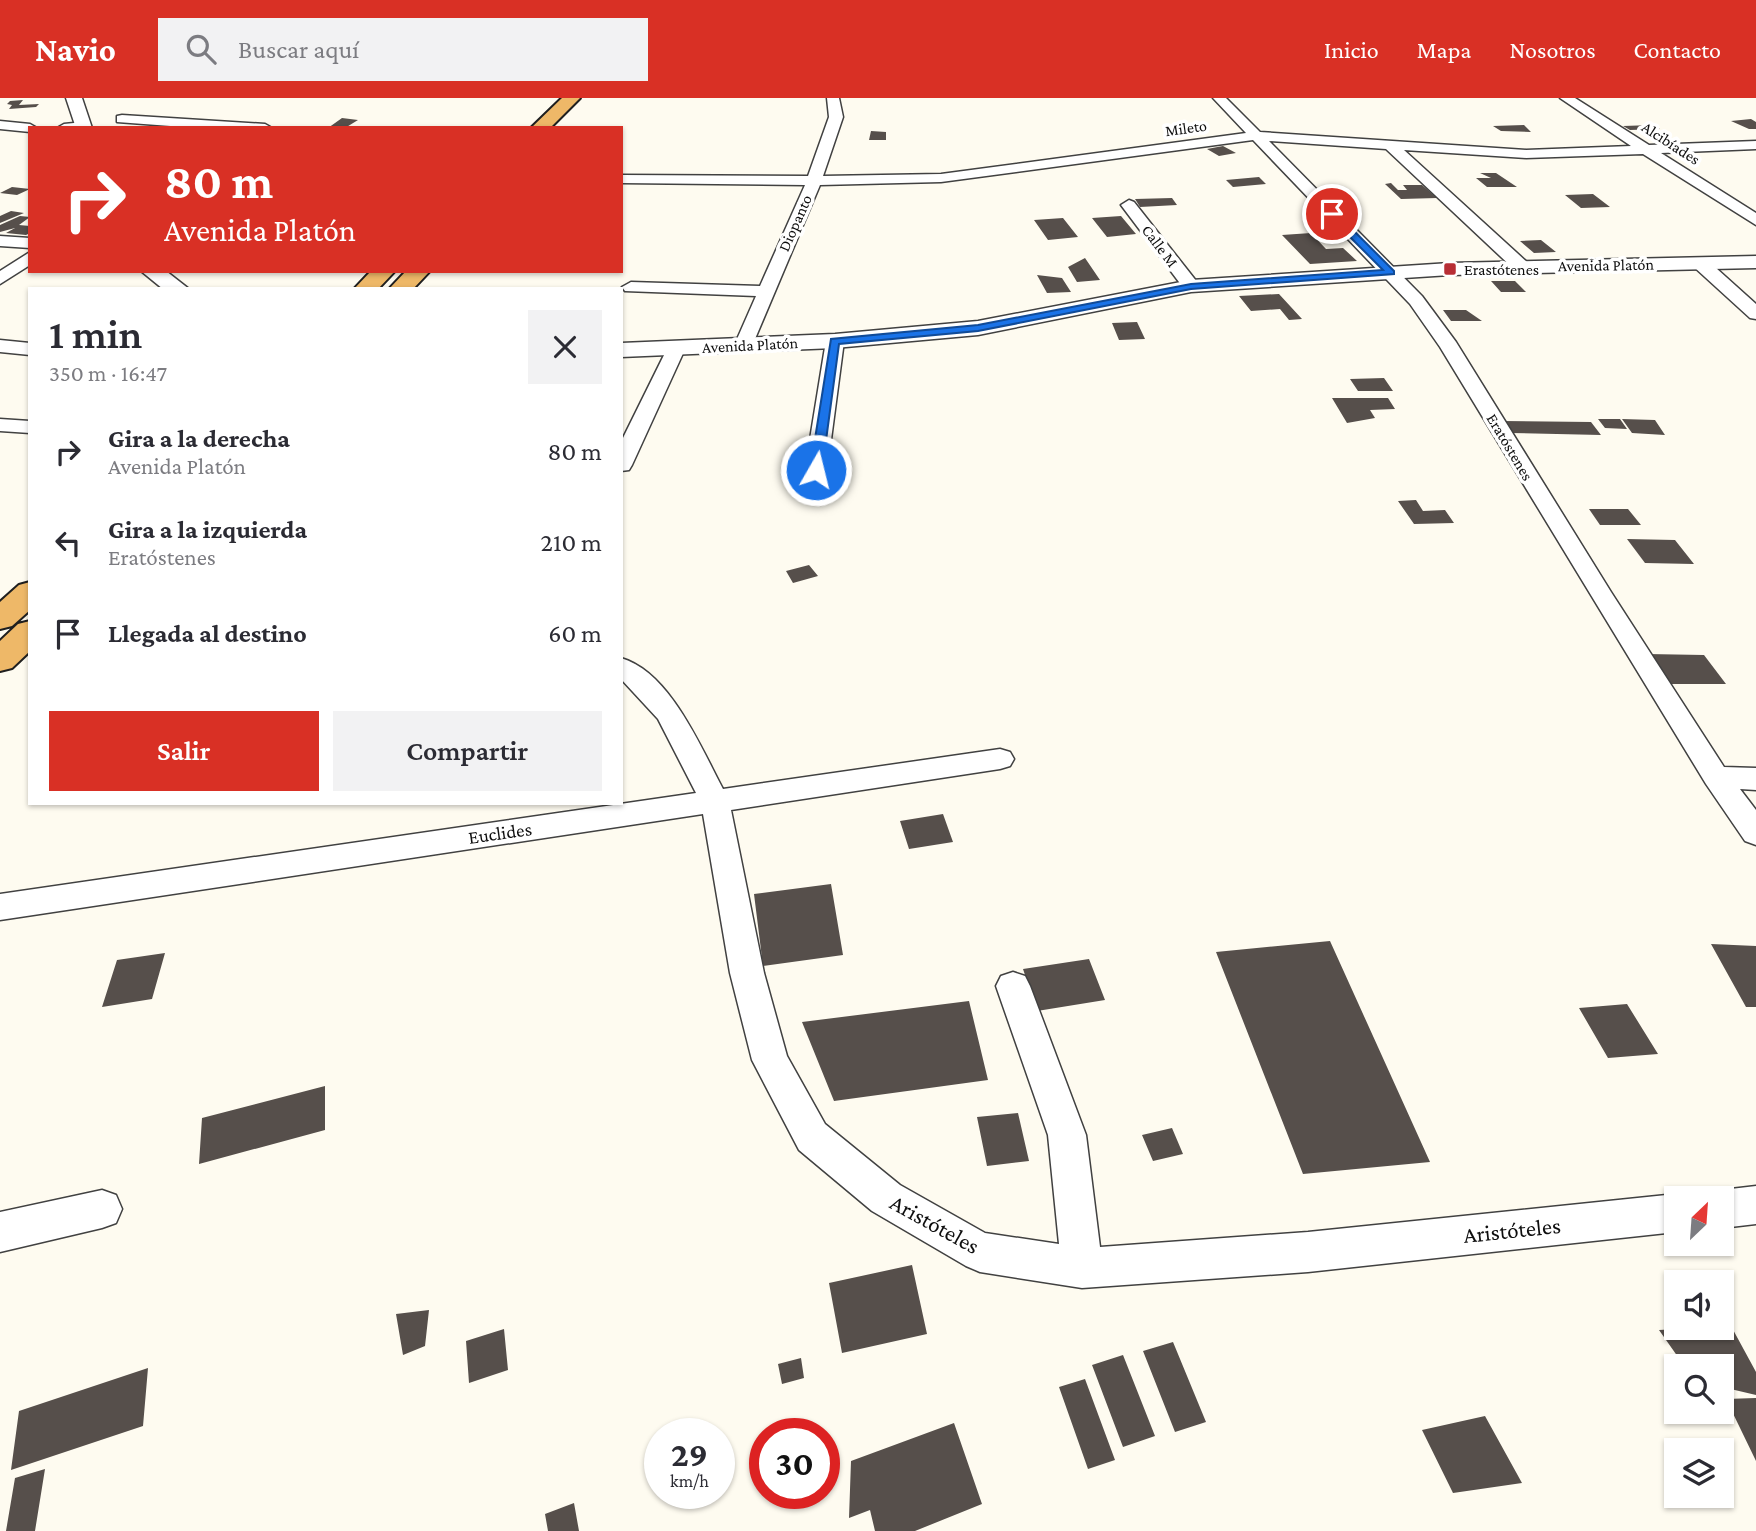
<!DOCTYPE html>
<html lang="es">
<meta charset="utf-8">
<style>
:root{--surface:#fff;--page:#f2f2f3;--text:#2b2b33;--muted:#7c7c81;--accent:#d93025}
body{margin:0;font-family:"Crimson Pro",serif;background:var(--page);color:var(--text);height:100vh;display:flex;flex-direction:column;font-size:26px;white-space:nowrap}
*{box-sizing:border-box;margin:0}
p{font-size:23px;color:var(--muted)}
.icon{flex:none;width:38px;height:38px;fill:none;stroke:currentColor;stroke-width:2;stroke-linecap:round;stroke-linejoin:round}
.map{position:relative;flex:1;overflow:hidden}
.drawer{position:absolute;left:28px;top:189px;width:595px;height:518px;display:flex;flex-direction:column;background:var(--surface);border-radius:0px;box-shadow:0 2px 5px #0004}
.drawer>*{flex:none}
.hud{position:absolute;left:28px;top:28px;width:595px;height:147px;border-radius:0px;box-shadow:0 2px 5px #0004;background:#d93025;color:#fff;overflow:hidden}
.needle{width:46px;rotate:25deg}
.controls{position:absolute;left:1664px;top:1088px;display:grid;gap:14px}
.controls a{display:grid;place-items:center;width:70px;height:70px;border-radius:0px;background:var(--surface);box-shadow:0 2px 5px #0004;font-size:35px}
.speed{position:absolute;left:644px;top:1320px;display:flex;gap:14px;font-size:35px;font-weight:700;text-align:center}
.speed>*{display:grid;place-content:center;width:91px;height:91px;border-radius:50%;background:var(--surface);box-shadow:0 2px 5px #0004;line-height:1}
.speed small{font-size:18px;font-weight:400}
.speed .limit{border:10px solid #d22;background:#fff;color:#111}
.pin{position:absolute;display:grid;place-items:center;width:60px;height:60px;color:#fff;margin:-30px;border:4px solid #fff;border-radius:50%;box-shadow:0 2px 7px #0007}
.me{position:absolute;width:77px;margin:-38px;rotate:8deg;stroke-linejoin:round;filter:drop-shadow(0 0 5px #0008)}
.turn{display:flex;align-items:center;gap:24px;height:147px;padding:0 21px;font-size:32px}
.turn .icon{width:91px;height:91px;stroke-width:2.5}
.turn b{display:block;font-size:49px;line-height:60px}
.round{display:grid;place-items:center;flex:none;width:74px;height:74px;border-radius:0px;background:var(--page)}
.overview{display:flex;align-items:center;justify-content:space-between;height:119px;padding:0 21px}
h1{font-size:42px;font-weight:600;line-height:52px}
.primary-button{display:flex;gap:14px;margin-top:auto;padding:14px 21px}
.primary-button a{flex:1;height:80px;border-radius:0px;background:var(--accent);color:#fff;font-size:28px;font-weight:600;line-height:80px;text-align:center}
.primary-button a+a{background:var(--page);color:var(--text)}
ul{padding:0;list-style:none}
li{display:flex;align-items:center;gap:21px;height:91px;padding:0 21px}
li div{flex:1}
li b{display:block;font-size:26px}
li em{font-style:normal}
header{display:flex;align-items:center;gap:42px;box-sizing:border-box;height:98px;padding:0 35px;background:var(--accent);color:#fff}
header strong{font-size:33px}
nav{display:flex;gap:38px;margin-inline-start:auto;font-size:24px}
.search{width:490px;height:63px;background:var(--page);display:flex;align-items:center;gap:18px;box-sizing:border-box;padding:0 24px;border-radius:0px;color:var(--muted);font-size:26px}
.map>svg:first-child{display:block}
.building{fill:#564f4b}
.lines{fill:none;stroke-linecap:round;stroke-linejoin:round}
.minor-casing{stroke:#414141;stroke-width:3}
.tertiary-casing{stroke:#414141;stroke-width:3}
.trunk-casing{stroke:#1f1f1f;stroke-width:4}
.minor{fill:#fff;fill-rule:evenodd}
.tertiary{fill:#fff;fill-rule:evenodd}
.trunk{fill:#eeb868;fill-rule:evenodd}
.route{fill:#1a73e8;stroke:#114b97;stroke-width:2}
.poi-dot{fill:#b72e35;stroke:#fff;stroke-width:2.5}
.labels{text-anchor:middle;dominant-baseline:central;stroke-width:7;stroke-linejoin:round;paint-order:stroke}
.far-street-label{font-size:16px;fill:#0e0e0e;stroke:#fff}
.far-poi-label{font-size:16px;fill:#0e0e0e;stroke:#fff;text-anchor:start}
.street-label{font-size:19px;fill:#0e0e0e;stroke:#fff}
.near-street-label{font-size:23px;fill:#0e0e0e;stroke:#fff}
</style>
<header>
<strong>Navio</strong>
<div class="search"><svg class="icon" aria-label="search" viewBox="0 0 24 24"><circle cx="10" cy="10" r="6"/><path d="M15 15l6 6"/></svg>Buscar aquí</div>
<nav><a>Inicio</a><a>Mapa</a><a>Nosotros</a><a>Contacto</a></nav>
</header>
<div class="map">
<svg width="1756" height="1433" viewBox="0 0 1756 1433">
<rect width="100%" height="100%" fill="#fefbf0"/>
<path class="building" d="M23,2L19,7L39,6L36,9L9,11L12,7L7,6L10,3Z
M342,20L358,22L345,30H328Z
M1751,21L1756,24V31H1749L1731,23Z
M1524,27L1531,34L1501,33L1493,28Z
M1653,27L1660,31L1630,32L1623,28Z
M871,33L886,34V42H869Z
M1223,48L1236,55L1219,58L1207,51Z
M1480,75H1496L1517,89H1487L1476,80H1491Z
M1259,79L1266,86L1233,89L1226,82Z
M1391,85L1398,92H1407L1403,87H1422L1437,100L1401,101L1385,86Z
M12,89L30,91L17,97L0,95Z
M1593,96L1610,109L1581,110L1565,97Z
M1172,100L1177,107L1140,109L1135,101Z
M11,113L24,115L0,125V118Z
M20,118L30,119L19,127L30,128V135L26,137L6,135L15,130L0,134V127Z
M1121,118L1136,136L1107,139L1092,120Z
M1063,120L1078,139L1048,142L1034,122Z
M1311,135L1326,151L1343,150L1357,163L1310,166L1282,137Z
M1541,142L1556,154L1534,155L1520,143Z
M1085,160L1100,182L1077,184L1068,169Z
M1037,177L1062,180L1071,194L1047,195Z
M1491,183H1515L1526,194H1501Z
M1279,196L1302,221L1289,222L1280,211L1251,213L1239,198Z
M1443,212H1466L1482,223H1451Z
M1137,224L1145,241L1119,242L1112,225Z
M1384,280L1393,293H1358L1350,281Z
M1332,300H1388L1395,311L1370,312L1375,320L1347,325Z
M1598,321H1620L1627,331L1605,330Z
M1622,321L1655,322L1665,337L1632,335Z
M1502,323L1591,324L1601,337L1510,335Z
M1416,402L1423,413L1445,412L1454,425L1414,426L1398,403Z
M1589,411H1628L1641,427H1600Z
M1627,441L1675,442L1694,466L1645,465Z
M809,467L818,478L793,485L786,473Z
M1647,556L1704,557L1726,586H1667Z
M943,716L953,744L909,751L900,723Z
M831,786L843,857L763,868L754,796Z
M1330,843L1430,1064L1303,1076L1216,854Z
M1711,846L1756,848V909H1746Z
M165,855L152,901L102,909L117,862Z
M1089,861L1105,902L1037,913L1023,871Z
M969,903L988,982L834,1003L802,924Z
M1627,906L1658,956L1608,960L1579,910Z
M325,988V1032L199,1066L202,1020Z
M1018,1015L1029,1063L987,1068L977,1019Z
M1172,1030L1183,1056L1153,1063L1142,1037Z
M912,1167L927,1236L842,1255L829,1185Z
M429,1212L425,1248L403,1257L396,1216Z
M1731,1228L1756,1274V1297L1722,1289V1269H1685L1659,1232Z
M504,1231L508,1272L469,1285L466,1243Z
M1173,1244L1206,1324L1175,1334L1143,1253Z
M1123,1257L1155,1338L1123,1349L1092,1267Z
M801,1260L804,1280L782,1286L778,1266Z
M148,1270L143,1328L11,1372L19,1313Z
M1085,1281L1115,1362L1088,1371L1059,1289Z
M1756,1300V1363L1726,1301Z
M1485,1318L1522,1385L1453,1395L1422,1332Z
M954,1325L982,1406L915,1433H875L870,1412L849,1420L851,1363Z
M45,1371L35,1433H6L15,1380Z
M574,1405L579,1433H548L545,1416Z"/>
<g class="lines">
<g class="minor-casing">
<path id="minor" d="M827,0H839L843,19L823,78L941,76L1246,35L1213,0H1226L1260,34L1526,52L1631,48L1560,0H1575L1649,47L1756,43V51L1661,55L1756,115V127L1643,56L1526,60L1404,52L1528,165L1530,169L1522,174L1516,173L1386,51L1269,43L1422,198L1456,244L1611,494L1724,669L1756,670V692L1740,691L1756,712V747L1745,743L1706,686L1440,249L1410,206L1253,42L941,84L820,87L752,248L743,254L734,248L756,198L625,193L622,189L631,184L760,188L805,87L621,85V77L808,78L829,19Z
M122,17L265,26L272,30H197L117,24V18Z
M0,23L30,26L37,30H30V34L0,31Z
M84,24L89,25L90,30H57L64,26Z
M1129,102L1134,104L1197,184L1200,188L1197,192H1185L1121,107Z
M0,138L30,140V150L0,148Z
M30,154V167L0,186V173Z
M1700,160L1706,161L1756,206V221L1750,220L1694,169L1692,165L1694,161Z
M835,237L844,243L827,372L824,377H808L805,372L826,243Z
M0,242L30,245V257L0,254Z
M676,245L685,251L632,367L629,372L621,373V344L667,251Z
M0,321L30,323V335L0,333Z
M621,560C670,574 701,650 723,691L1000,651L1010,654L1014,661L1010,668L1000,671L731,712L764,875L787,958L825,1026L900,1087L985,1135L1059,1146L1048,1037L996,888L1001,878L1013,874L1025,878L1030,888L1086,1037L1100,1149L1308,1134L1676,1096L1689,1101H1676V1134L1308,1174L1082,1190L980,1174L966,1168L872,1113L799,1052L752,962L730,875L703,716L0,822V796L696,695L658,621L621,581Z
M1756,1088V1126L1722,1130V1101H1707L1708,1097L1722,1092Z
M102,1092L116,1097L122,1111L116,1125L102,1130L0,1154V1114Z"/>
</g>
<g class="tertiary-casing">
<path id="tertiary" d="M66,0H82L92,30H76Z
M1756,158V170L1450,177L1191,194L978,237L835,250L621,259V245L835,236L978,223L1191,182L1450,165Z
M141,173H166L189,191H163Z"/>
</g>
<g class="trunk-casing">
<path id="trunk" d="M562,0H580L550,30H531Z
M371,173H395L378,191H354Z
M406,173H430L413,191H389Z
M30,484V512L12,528L0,531V504L19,487Z
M30,523V553L12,570L0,573V543L18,526Z"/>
</g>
<use href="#minor" class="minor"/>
<use href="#tertiary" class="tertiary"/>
<use href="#trunk" class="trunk"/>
</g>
<path class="route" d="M1329,114H1335L1394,173V176L1191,191L978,233L839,246L822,372L816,375L810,372L831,241L978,227L1191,186L1383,172L1329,118Z"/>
<rect class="poi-dot" x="1443" y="164" width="14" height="14" rx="3.5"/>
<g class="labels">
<g class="far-street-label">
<text transform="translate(1186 30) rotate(-8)">Mileto</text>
<text transform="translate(1671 45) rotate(33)">Alcibíades</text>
<text transform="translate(795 125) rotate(-66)">Diopanto</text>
<text transform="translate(1160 148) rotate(53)">Calle M</text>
<text transform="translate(1606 167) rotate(-1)">Avenida Platón</text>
<text transform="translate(750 247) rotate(-3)">Avenida Platón</text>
<text transform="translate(1510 349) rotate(59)">Eratóstenes</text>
</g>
<g class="far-poi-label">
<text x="1464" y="171">Erastótenes</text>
</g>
<g class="street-label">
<text transform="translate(500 735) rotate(-8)">Euclides</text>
</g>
<g class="near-street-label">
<text transform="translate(935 1126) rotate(29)">Aristóteles</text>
<text transform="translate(1512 1132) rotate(-6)">Aristóteles</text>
</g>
</g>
</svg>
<div class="controls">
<a><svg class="needle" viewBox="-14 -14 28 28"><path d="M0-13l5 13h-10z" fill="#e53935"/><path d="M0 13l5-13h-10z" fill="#7c7c81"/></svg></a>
<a><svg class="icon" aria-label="sound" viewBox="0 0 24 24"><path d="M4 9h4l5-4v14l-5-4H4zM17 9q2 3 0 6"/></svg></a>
<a><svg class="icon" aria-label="search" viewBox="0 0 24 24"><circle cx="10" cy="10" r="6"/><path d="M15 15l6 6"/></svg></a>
<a><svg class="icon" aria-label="layers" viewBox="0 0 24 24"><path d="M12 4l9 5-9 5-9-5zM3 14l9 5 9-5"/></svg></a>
</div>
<div class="speed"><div>29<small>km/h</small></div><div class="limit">30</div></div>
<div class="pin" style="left:1332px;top:116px;background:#d93025"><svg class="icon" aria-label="arrive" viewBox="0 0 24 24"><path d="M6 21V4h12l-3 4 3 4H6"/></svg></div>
<svg class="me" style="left:816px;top:372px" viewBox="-20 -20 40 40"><circle r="17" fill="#1a73e8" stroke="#fff" stroke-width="3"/><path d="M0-11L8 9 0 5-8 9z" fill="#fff"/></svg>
<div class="hud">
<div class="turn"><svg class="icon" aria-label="right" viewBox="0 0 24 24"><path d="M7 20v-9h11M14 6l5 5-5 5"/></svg><div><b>80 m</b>Avenida Platón</div></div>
</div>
<section class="drawer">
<div class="overview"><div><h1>1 min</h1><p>350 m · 16:47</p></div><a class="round"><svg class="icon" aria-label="close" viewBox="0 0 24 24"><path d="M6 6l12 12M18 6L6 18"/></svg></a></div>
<ul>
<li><svg class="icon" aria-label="right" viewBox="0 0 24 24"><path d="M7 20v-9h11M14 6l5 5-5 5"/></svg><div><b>Gira a la derecha</b><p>Avenida Platón</p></div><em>80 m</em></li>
<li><svg class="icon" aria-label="left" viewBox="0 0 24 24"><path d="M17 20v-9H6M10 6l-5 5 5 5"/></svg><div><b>Gira a la izquierda</b><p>Eratóstenes</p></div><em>210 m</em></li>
<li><svg class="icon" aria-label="arrive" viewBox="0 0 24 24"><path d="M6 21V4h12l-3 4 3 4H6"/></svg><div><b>Llegada al destino</b></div><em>60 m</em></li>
</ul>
<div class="primary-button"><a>Salir</a><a>Compartir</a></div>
</section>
</div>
